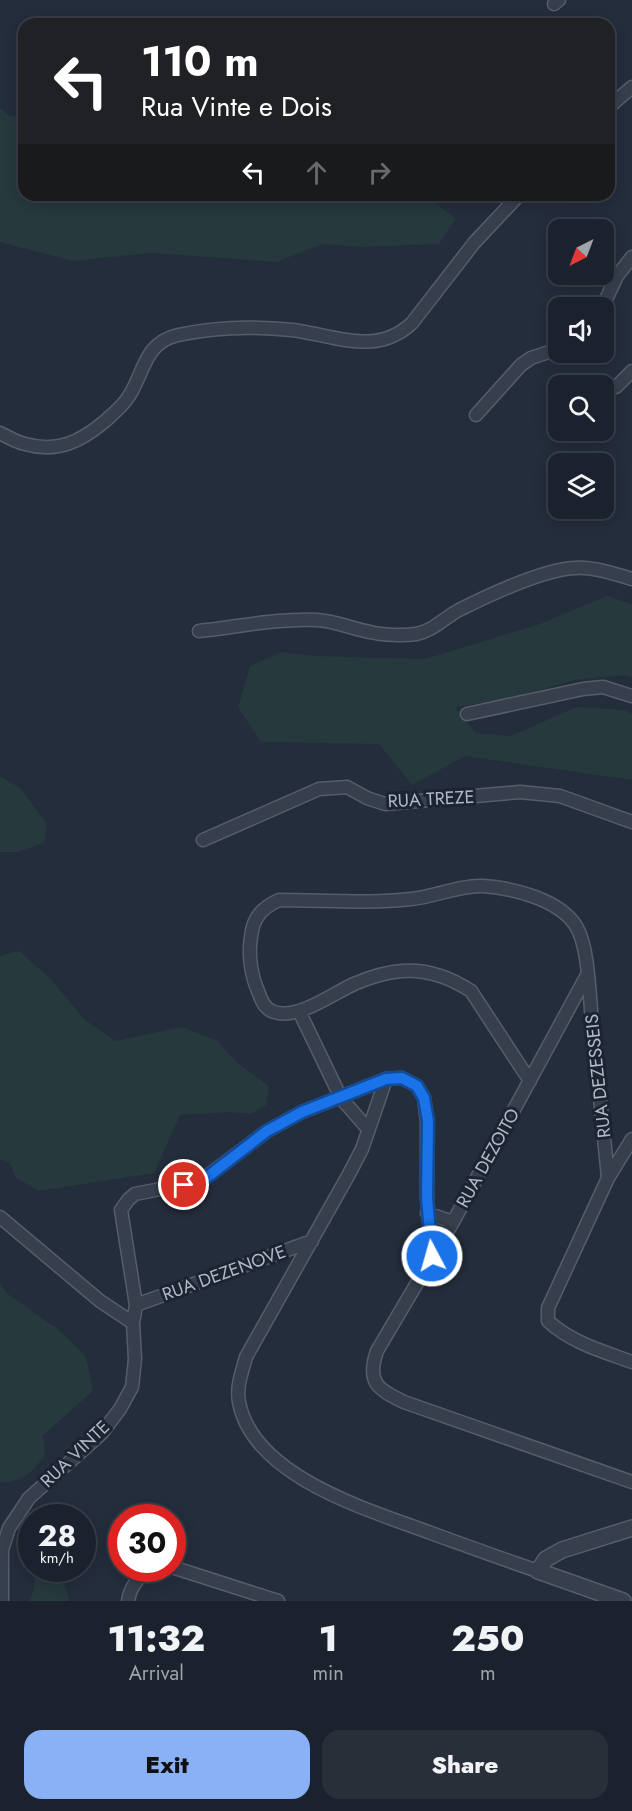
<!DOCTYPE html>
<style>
:root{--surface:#1b222d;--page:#282f39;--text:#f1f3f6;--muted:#a0a4aa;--line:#393f49;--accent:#8ab0f5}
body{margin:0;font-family:Jost,sans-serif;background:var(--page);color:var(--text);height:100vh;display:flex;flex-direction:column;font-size:22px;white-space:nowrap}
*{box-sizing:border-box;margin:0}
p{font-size:20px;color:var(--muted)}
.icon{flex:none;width:33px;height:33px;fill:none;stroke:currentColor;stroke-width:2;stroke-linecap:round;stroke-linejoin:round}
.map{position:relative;height:1601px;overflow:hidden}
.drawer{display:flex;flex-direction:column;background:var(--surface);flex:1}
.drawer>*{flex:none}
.banner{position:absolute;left:18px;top:18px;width:597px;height:183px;border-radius:18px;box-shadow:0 3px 15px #0003,0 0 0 2px var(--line);background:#202124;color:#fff;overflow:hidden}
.needle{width:39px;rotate:222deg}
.fabs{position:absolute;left:548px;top:219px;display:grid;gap:12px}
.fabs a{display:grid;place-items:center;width:66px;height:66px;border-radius:12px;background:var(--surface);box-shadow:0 3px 15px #0003,0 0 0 2px var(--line);font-size:30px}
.speed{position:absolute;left:18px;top:1504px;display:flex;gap:12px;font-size:30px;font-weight:700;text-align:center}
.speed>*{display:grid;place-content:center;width:78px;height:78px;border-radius:50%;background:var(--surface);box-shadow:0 3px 15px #0003,0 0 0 2px var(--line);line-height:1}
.speed small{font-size:15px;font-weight:400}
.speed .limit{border:9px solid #d22;background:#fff;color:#111}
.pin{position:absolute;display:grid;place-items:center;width:51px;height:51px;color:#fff;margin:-26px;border:3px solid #fff;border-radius:50%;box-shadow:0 2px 6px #0007}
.me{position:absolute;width:66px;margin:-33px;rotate:354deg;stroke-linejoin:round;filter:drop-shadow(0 0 4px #0008)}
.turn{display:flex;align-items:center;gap:21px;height:126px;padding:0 24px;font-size:27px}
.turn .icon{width:78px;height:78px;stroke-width:2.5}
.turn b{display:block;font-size:42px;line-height:51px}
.lanes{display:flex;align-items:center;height:57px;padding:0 24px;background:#0003;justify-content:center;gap:30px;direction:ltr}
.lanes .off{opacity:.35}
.eta{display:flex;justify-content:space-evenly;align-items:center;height:102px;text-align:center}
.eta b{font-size:36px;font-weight:800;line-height:42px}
.cta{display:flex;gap:12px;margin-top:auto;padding:12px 24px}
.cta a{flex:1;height:69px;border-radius:18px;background:var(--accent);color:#111;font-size:24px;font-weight:800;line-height:69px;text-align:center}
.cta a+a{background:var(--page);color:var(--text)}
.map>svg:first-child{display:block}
.green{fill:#26393d}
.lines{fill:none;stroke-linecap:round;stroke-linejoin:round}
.minor-casing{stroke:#565d6a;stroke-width:15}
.tertiary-casing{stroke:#565d6a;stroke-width:18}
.minor{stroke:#373f4c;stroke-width:12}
.tertiary{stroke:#373f4c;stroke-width:15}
.route-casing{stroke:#114b97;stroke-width:15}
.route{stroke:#1a73e8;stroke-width:10}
.labels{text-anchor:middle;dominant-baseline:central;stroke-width:6;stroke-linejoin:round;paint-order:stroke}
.street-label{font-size:18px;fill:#b3bac7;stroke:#1d2431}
</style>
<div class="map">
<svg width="632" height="1601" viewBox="0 0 632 1601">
<rect width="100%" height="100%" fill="#242d3c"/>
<path class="green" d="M0,108L10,116L24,117V195H424L456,218L439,244L363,247L323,244L276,262L150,253L73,261L0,242Z
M607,596L632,604V677L626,675L574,680L513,698L455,707L476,733L511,736L576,707L625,710L632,714V780L465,756L412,785L379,744L261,742L238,707L250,666L281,652L314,656L425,659L540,624Z
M0,776L20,788L47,824L44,843L17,852H0Z
M19,951L50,978L85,1020L116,1041L182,1027L216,1040L241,1066L269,1086L266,1105L251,1114L230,1112L180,1115L154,1173L39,1191L16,1178L9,1162L0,1159V956Z
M0,1283L8,1294L60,1331L86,1357L93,1391L43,1435L45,1455C32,1473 24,1481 0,1483Z
M45,1569H59L58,1575L65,1586L70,1601H29L34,1589L35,1576L44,1572Z"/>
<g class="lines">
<g class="minor-casing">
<path id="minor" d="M554,4L559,0
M609,107L632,87
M602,308L617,276L632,257
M616,387L632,371
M476,415L521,365L531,358L558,349
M0,433C8,437 16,442 25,444C57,453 80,442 104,422C113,414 123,406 129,396C145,371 144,343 178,335C215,327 254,326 292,330C334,335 376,357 412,323L474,243L519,195
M199,631C236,627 280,618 317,620C336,621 352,629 370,632C382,635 404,636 416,634C433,631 444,618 459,610C489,595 541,570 574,568C592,566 615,574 632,579
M467,714L583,689L603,687L632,696
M203,840L319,789L347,787L367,798L385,804L520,792L560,796L632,822
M587,975L453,1222L377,1351C366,1383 378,1389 404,1402L632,1482
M299,1011L341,1098L368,1129
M386,1079L362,1149L349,1174L246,1357C242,1372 236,1387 239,1402C253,1477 369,1510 431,1533C467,1546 502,1559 538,1571
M530,1081L471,991C451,978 427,969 402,971C387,972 368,978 354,984C332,994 298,1020 274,1012C264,1009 261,999 258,991C251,975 248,954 251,937C253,917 262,908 279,900C323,900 368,904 411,899C435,897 459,885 483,886C512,888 559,899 576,926C589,947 589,994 592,1020C597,1072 603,1125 608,1178
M632,1139L608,1178L548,1308V1321C572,1343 602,1351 632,1362
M427,1213L453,1222
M0,1217L100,1301L133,1323
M136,1305L312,1241
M172,1567L278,1601
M2,1601V1550L9,1528L29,1498L101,1434L120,1409L132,1387L135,1359L133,1323L136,1305L121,1210L128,1200L135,1194L196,1182L206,1177L267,1131L302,1112L386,1079L402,1078L417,1086L424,1098L427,1121V1198L432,1256
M128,1601C130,1587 138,1578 148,1569"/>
</g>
<g class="tertiary-casing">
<path id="tertiary" d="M623,1601L538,1571L546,1559L562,1550L632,1528"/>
</g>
<use href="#minor" class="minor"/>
<use href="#tertiary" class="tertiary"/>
</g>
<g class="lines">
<g class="route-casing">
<path id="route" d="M184,1185L206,1178L267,1131L302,1112L386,1079L402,1078L417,1086L424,1098L428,1121L427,1198L432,1256"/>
</g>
<use href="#route" class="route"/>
</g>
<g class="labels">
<g class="street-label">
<text transform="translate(431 799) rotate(-3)">RUA TREZE</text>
<text transform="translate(598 1076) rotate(-96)">RUA DEZESSEIS</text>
<text transform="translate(488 1158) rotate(-61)">RUA DEZOITO</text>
<text transform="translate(224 1273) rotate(-20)">RUA DEZENOVE</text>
<text transform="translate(75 1454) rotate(-44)">RUA VINTE</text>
</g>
</g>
</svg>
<div class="fabs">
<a><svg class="needle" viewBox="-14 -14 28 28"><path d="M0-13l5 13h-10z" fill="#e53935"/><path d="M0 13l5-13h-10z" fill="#a0a4aa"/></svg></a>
<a><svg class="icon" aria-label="sound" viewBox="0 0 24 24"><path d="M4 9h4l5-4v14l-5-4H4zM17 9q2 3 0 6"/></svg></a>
<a><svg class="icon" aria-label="search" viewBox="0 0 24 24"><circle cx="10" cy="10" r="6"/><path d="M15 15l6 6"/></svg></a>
<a><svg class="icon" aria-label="layers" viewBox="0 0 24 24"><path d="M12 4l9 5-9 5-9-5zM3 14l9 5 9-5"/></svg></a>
</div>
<div class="speed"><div>28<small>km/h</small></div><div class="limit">30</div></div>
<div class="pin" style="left:184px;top:1185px;background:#d93025"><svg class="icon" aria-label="arrive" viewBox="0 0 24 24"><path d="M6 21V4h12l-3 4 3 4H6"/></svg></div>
<svg class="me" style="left:432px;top:1256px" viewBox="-20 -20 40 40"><circle r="17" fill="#1a73e8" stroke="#fff" stroke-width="3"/><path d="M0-11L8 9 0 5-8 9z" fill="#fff"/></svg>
<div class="banner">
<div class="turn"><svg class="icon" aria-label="left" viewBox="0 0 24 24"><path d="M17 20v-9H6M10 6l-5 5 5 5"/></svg><div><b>110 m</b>Rua Vinte e Dois</div></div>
<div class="lanes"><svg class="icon" aria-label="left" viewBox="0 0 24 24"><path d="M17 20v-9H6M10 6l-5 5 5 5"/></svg><svg class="icon off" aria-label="ahead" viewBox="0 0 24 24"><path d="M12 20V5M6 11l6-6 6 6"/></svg><svg class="icon off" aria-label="right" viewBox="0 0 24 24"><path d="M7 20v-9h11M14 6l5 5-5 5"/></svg></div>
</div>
</div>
<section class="drawer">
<div class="eta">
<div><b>11:32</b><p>Arrival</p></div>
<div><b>1</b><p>min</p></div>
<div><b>250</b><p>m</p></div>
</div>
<div class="cta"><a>Exit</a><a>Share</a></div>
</section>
